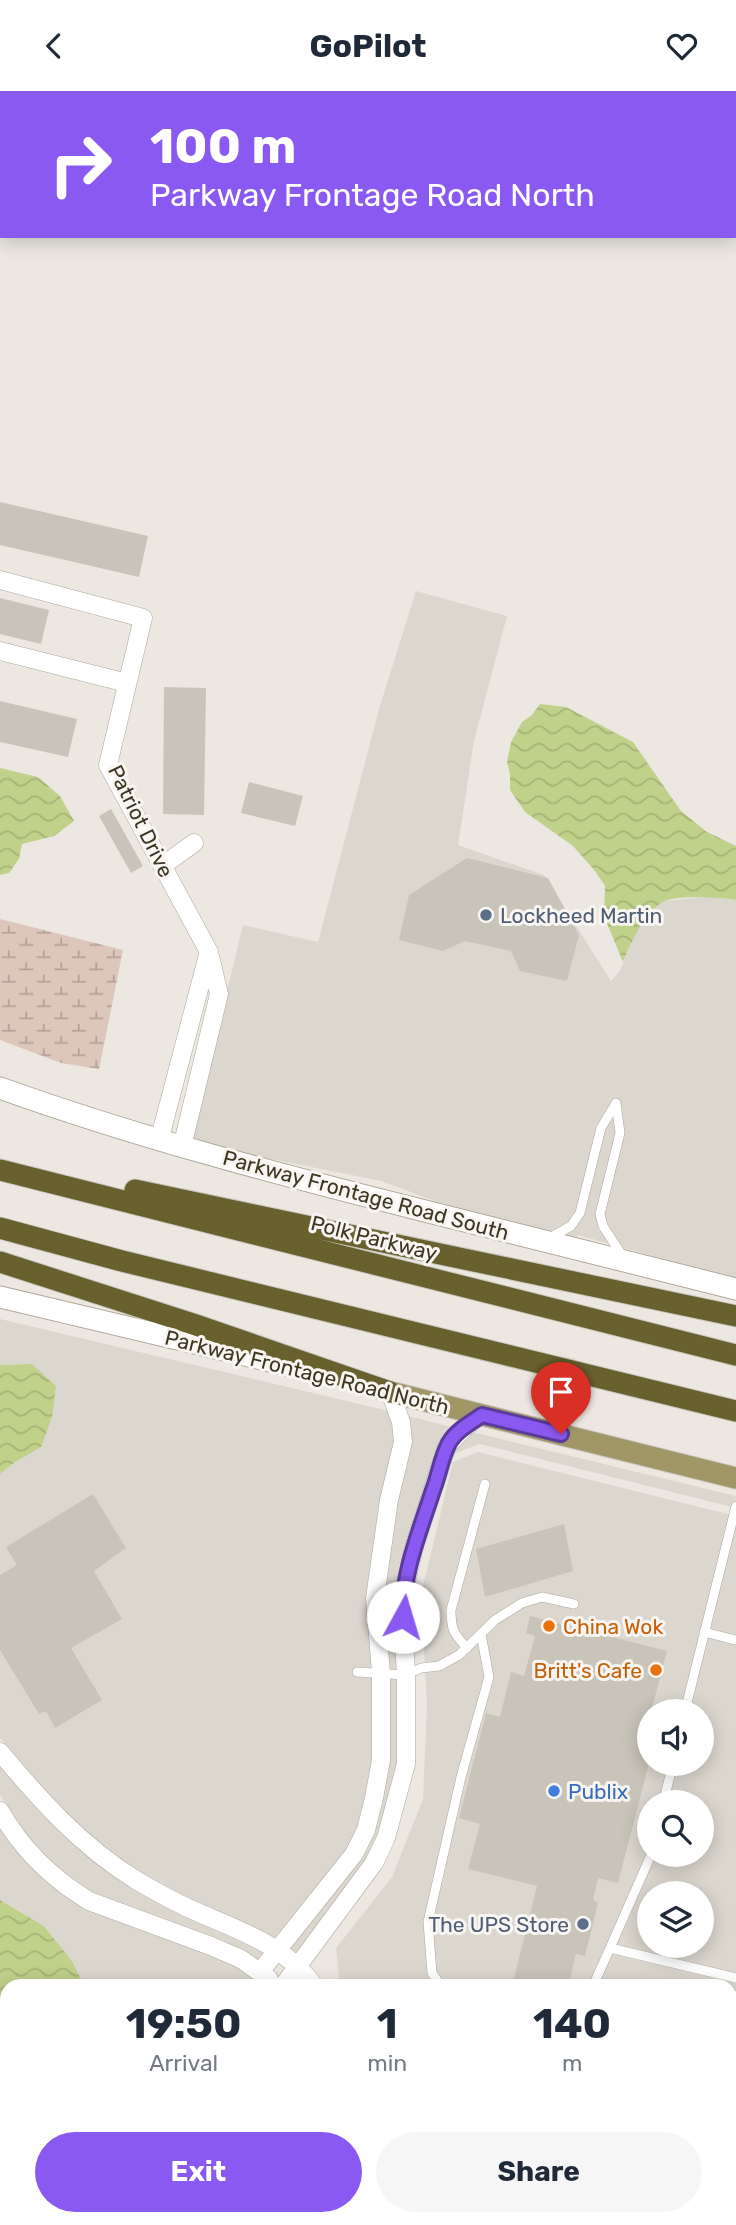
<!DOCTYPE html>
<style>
:root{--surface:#fff;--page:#f6f6f7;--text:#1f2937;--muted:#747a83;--accent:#8a59f1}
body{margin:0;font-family:Rubik,sans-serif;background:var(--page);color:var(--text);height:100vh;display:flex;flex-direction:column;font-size:26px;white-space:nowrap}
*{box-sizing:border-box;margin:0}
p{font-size:23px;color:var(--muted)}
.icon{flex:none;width:38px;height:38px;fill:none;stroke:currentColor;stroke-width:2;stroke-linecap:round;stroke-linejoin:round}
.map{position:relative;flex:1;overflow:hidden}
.side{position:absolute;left:0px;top:1888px;width:737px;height:247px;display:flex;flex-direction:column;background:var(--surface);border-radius:21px 21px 0 0;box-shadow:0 4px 18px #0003}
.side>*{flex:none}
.guide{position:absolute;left:0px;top:0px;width:737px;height:147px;box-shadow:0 4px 18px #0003;background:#8a59f1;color:#fff;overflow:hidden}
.buttons{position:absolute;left:637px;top:1608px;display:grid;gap:14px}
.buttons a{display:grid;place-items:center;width:77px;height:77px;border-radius:50%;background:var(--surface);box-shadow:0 4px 18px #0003;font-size:35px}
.pin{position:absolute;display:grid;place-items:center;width:60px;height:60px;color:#fff;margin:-72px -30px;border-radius:50% 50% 50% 0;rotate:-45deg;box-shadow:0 0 7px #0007}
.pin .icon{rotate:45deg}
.me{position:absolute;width:77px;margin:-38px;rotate:6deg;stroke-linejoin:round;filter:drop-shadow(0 0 5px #0008)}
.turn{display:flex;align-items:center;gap:24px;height:147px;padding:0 35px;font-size:32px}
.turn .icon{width:91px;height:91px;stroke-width:2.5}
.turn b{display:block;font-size:49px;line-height:60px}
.eta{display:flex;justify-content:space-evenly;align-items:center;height:119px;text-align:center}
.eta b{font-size:42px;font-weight:700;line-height:49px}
.action{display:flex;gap:14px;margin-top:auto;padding:14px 35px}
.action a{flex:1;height:80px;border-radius:42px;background:var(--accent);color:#fff;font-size:28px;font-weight:700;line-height:80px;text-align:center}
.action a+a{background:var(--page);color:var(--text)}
header{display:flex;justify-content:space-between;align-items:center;height:91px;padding:0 35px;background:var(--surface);font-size:32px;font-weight:700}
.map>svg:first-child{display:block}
.built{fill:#dbd7cf;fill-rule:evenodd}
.wetland{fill:url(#wetland-marsh)}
.water{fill:url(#water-waves)}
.building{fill:#c9c4b9}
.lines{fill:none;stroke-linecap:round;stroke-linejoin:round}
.service-casing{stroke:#ada89c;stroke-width:10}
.minor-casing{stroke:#ada89c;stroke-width:19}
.secondary-casing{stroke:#aea997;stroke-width:23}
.primary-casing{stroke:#c8c7c1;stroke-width:23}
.motorway-casing{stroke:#c8c7c1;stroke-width:23}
.service{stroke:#fff;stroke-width:9}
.minor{stroke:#fff;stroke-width:18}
.secondary{stroke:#fff;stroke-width:21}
.primary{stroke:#a19666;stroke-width:21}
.motorway{stroke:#68602d;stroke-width:21}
.route-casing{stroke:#5a3a9d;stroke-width:18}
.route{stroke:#8a59f1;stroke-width:12}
.service-dot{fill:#5c6f8a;stroke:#f8f5f2;stroke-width:2.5}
.food-dot{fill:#e8710a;stroke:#f8f5f2;stroke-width:2.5}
.shop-dot{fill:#3f7fe0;stroke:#f8f5f2;stroke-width:2.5}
.labels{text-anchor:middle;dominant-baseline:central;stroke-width:6;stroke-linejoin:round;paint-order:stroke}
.street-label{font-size:21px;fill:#3c3721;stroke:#f8f5f2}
.service-label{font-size:21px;fill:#4e5e75;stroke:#f8f5f2;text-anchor:start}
.food-label{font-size:21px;fill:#c56008;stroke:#f8f5f2;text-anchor:start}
.shop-label{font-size:21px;fill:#366cbe;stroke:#f8f5f2;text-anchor:start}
</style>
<header><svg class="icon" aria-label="back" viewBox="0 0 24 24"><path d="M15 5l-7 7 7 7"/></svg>GoPilot<svg class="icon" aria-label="heart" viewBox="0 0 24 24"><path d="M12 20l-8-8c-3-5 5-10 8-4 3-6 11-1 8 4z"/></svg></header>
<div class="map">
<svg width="736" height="2134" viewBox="0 0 736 2134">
<defs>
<pattern id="wetland-marsh" width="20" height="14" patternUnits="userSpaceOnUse" patternTransform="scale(1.75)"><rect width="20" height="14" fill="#ddc6ba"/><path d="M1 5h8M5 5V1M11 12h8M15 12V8" fill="none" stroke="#b4a297"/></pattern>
<pattern id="water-waves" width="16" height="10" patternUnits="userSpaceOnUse" patternTransform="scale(1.75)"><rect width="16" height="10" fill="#c0d189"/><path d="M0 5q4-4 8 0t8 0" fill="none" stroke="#a6b476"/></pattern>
</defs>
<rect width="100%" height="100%" fill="#ece8e1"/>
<path class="built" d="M416,500L507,525L474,650L458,754L544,784L611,890L620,880L635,842L644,829L663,810L707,806L736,809V1189L578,1144L576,1149L470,1123L381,1090L222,1058L191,1049L243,834L318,851L379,618Z
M0,1228L389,1320L393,1333L395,1351L373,1583V1668L366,1705L358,1736L348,1758L275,1848L256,1837L189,1808L139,1781L105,1756L70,1727L40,1696L0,1647V1383L15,1371L31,1273L0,1274Z
M408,1325L452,1336L440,1352L432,1373L398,1585V1672L379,1744L368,1768L297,1863L289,1857L348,1785L361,1767L373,1742L383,1507Z
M472,1341L736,1405V1417L480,1353L453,1363L454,1359Z
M478,1361L736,1425V2134H374L376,2128H730V1895H343L339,1887L336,1857L392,1786L423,1708L427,1614L421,1503L453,1371ZM649,1620H702V1673H649ZM649,1712H702V1764H649ZM649,1802H702V1855H649Z
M0,1674L29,1709L59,1741L131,1796L182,1824L249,1853L264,1863L259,1869L245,1860L215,1846L93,1801L73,1789L38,1759L11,1722L0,1704Z
M0,1736L26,1771L44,1789L63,1804L85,1817L208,1863L237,1876L264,1895H88L83,1892L72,1870L44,1835L0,1809Z
M229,2128H319L317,2134H229Z"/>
<path class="wetland" d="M0,828L123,859L99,978L61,972L0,949Z"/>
<path class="water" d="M540,613L566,616L633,651L681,720L707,741L736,755V809C720,807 673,803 661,812C641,827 632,850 623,871L604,825L605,795L595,780L573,755L525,721L510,699V683L507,671L511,651L522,631L532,624Z
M0,677L38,686L60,705L74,730L54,745L22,753L19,768L9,782L0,784Z
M32,1273L56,1295L52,1326L41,1356L15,1371L0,1383V1274Z
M0,1809L44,1835L72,1870L83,1892L88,1895H7V1934L0,1928Z
M7,2046V2128H229V2134H0V2078Z"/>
<path class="building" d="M0,411L148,445L139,486L0,454Z
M0,507L49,519L41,553L0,543Z
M164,596L206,597L204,724L163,723Z
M0,610L77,628L68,666L0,651Z
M249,691L303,705L295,735L241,722Z
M111,718L143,775L131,782L99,725Z
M467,767L548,787L579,844L567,890L520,880L511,860L465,850L443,860L399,849L409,804Z
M93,1403L126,1457L94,1480L122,1528L71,1557L102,1609L55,1637L46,1620L39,1623L0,1559V1484L17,1474L6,1456Z
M564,1433L573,1480L485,1506L476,1458Z
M530,1525L667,1560L652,1617L649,1620L646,1640L649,1641V1672L618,1792L598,1787L593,1809L598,1812L585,1865L576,1863L568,1895H512L537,1795L468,1778L480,1733L459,1727L486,1622L500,1626L511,1581L524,1585L535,1545L526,1542Z"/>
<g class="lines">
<g class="service-casing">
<path id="service" d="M616,1012L620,1042L600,1123L603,1135L623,1166
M548,1148L571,1135L580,1122L601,1037L616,1012
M704,1541L735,1549
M467,1557C454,1543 451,1539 451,1519L485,1393
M357,1581L406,1584L421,1577L439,1575L459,1564L495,1529L522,1512L542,1506L574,1513
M685,1620L736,1415
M663,1712L673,1673
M610,1857L651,1764
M441,1895L432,1882L428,1831L461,1686L489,1586L481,1543
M593,1895L610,1857L736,1887
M730,1928L736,1904
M681,2134V2128"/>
</g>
<g class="minor-casing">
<path id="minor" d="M0,489L143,527L108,674L209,861L219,903L182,1056
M0,560L127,592
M162,775L194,752
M159,1050L208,864
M0,1661C40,1709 82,1756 136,1789C153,1799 171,1809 188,1817C234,1838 284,1852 314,1895
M0,1720C22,1759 51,1787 89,1810L211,1855L241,1868L269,1888
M260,1881L354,1763L366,1739L374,1707L381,1669V1582L375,1507L389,1409L403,1351L401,1331L390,1301
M283,1895L374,1772L386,1747L406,1673V1584L402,1509L414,1456L447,1355L464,1337L482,1323
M325,2134L327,2128
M358,2134L360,2128"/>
</g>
<g class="secondary-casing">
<path id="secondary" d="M0,997C137,1046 277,1083 417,1118C523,1145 629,1172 736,1198
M0,1206L287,1274"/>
</g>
<g class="primary-casing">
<path id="primary" d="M390,1301L736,1387"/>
</g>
<g class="motorway-casing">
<path id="motorway" d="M0,1079L736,1264
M135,1099L736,1225
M0,1137L122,1170L736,1320
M0,1171L196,1234L390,1301"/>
</g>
<use href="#service" class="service"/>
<use href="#minor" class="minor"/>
<use href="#secondary" class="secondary"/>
<use href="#primary" class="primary"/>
<use href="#motorway" class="motorway"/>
</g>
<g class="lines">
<g class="route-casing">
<path id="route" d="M403,1526C402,1482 420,1440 433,1399C439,1384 441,1367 449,1352C456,1340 470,1332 482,1324L561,1343"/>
</g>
<use href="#route" class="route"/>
</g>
<g class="service-dot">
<circle cx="486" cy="824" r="7"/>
<circle cx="583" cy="1833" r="7"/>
</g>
<g class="food-dot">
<circle cx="549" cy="1535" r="7"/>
<circle cx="656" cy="1579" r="7"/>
</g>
<circle class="shop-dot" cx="554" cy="1700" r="7"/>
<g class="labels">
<g class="street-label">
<text transform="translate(141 730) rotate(64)">Patriot Drive</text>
<text transform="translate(366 1104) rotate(15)">Parkway Frontage Road South</text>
<text transform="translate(374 1147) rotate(14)">Polk Parkway</text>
<text transform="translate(307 1281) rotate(14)">Parkway Frontage Road North</text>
</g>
<g class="service-label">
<text x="500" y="824">Lockheed Martin</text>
<text x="569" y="1833" text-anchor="end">The UPS Store</text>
</g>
<g class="food-label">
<text x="563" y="1535">China Wok</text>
<text x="642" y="1579" text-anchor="end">Britt's Cafe</text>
</g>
<g class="shop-label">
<text x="568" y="1700">Publix</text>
</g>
</g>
</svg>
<div class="buttons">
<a><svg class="icon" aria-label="sound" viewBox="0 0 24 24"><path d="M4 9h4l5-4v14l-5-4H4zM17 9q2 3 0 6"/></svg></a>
<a><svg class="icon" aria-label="search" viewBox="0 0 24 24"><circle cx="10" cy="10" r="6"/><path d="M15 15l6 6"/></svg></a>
<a><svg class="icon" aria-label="layers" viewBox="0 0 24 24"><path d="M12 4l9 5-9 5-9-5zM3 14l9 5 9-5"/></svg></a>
</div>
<div class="pin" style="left:561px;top:1343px;background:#d93025"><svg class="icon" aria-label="arrive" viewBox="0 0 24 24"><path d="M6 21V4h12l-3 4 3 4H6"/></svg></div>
<svg class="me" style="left:403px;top:1526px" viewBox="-20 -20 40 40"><circle r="19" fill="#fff"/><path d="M0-13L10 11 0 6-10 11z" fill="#8a59f1"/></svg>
<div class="guide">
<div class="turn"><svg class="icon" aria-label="right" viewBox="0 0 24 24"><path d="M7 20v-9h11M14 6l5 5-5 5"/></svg><div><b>100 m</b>Parkway Frontage Road North</div></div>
</div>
<section class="side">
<div class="eta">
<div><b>19:50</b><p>Arrival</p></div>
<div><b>1</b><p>min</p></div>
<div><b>140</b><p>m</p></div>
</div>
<div class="action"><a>Exit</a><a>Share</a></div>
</section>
</div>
